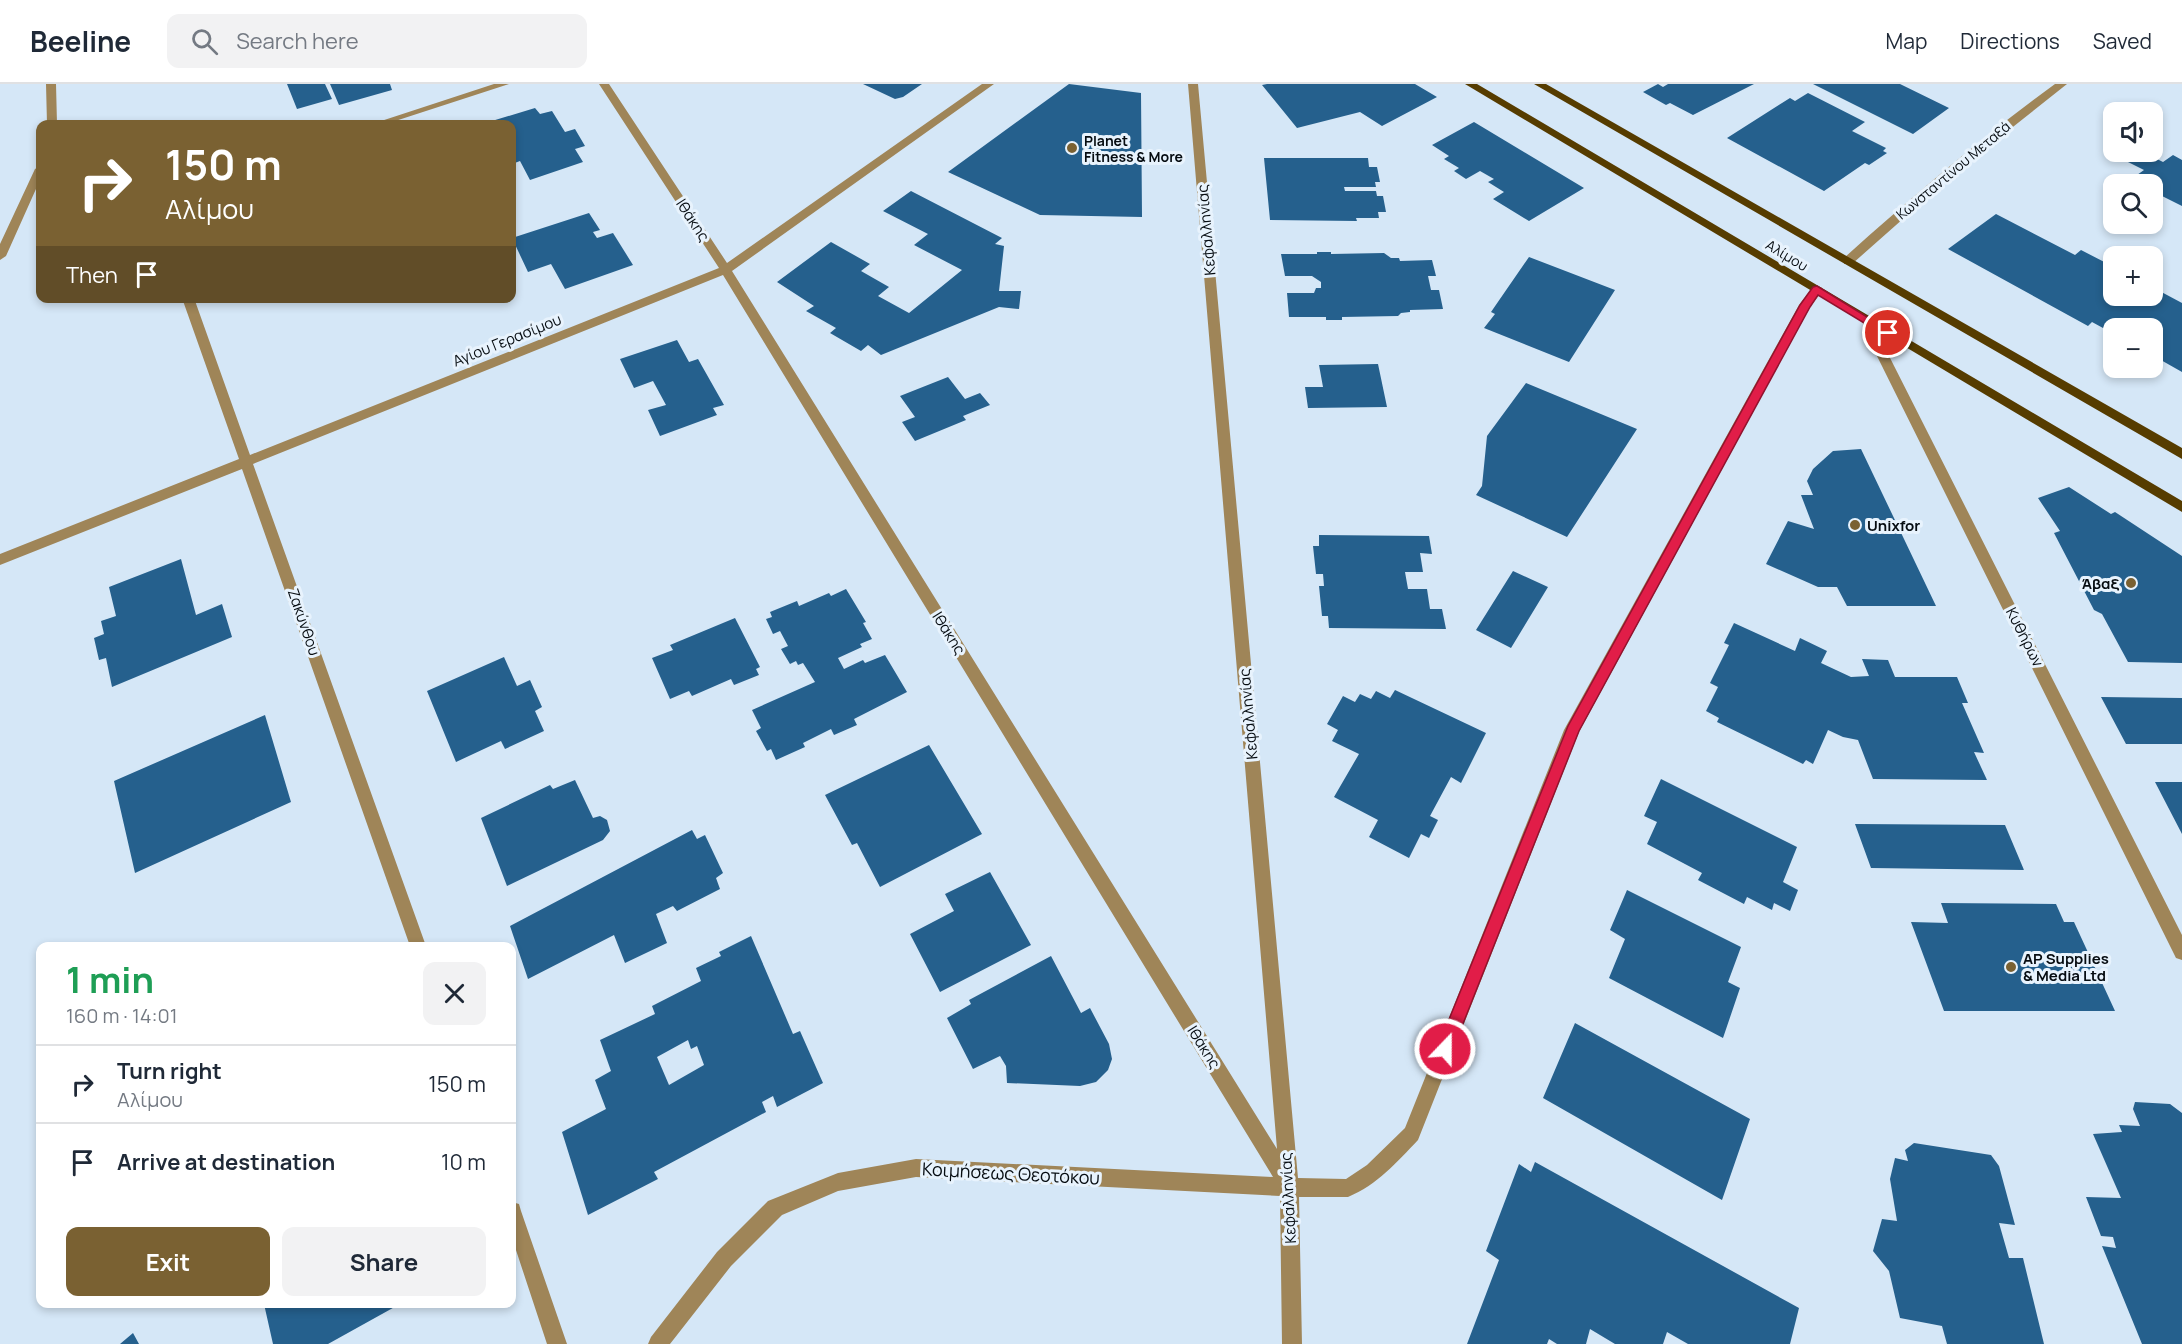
<!DOCTYPE html>
<meta charset="utf-8">
<style>
:root{--surface:#fff;--page:#f2f2f3;--text:#1f2937;--muted:#747a83;--line:#e0e1e3;--accent:#7a6132}
body{margin:0;font-family:Manrope,sans-serif;background:var(--page);color:var(--text);height:100vh;display:flex;flex-direction:column;font-size:22px;white-space:nowrap}
*{box-sizing:border-box;margin:0}
p{font-size:20px;color:var(--muted)}
.icon{flex:none;width:33px;height:33px;fill:none;stroke:currentColor;stroke-width:2;stroke-linecap:round;stroke-linejoin:round}
.map{position:relative;flex:1;overflow:hidden}
.details{position:absolute;left:36px;top:858px;width:480px;height:366px;display:flex;flex-direction:column;background:var(--surface);border-radius:12px;box-shadow:0 3px 9px #0003}
.details>*{flex:none}
.guide{position:absolute;left:36px;top:36px;width:480px;height:183px;border-radius:12px;box-shadow:0 3px 9px #0003;background:#7a6132;color:#fff;overflow:hidden}
.fabs{position:absolute;left:2103px;top:18px;display:grid;gap:12px}
.fabs a{display:grid;place-items:center;width:60px;height:60px;border-radius:12px;background:var(--surface);box-shadow:0 3px 9px #0003;font-size:30px}
.pin{position:absolute;display:grid;place-items:center;width:51px;height:51px;color:#fff;margin:-26px;border:3px solid #fff;border-radius:50%;box-shadow:0 2px 6px #0007}
.me{position:absolute;width:66px;margin:-33px;rotate:22deg;stroke-linejoin:round;filter:drop-shadow(0 0 4px #0008)}
.turn{display:flex;align-items:center;gap:21px;height:126px;padding:0 30px;font-size:27px}
.turn .icon{width:78px;height:78px;stroke-width:2.5}
.turn b{display:block;font-size:42px;line-height:51px}
.then{display:flex;align-items:center;height:57px;padding:0 30px;background:#0003;gap:12px;font-size:22px}
.round{display:grid;place-items:center;flex:none;width:63px;height:63px;border-radius:12px;background:var(--page)}
.head{display:flex;align-items:center;justify-content:space-between;height:102px;padding:0 30px}
h1{font-size:36px;font-weight:700;line-height:45px;color:#1e9e55}
.primary-button{display:flex;gap:12px;margin-top:auto;padding:12px 30px}
.primary-button a{flex:1;height:69px;border-radius:12px;background:var(--accent);color:#fff;font-size:24px;font-weight:700;line-height:69px;text-align:center}
.primary-button a+a{background:var(--page);color:var(--text)}
ul{padding:0;list-style:none}
li{display:flex;align-items:center;gap:18px;height:78px;padding:0 30px;border-top:2px solid var(--line)}
li div{flex:1}
li b{display:block;font-size:22px}
li em{font-style:normal}
header{display:flex;align-items:center;gap:36px;box-sizing:border-box;height:84px;padding:0 30px;background:var(--surface);border-bottom:2px solid var(--line)}
header strong{font-size:28px}
nav{display:flex;gap:33px;margin-inline-start:auto;font-size:21px}
.search{width:420px;height:54px;background:var(--page);display:flex;align-items:center;gap:15px;box-sizing:border-box;padding:0 21px;border-radius:12px;color:var(--muted);font-size:22px}
.map>svg:first-child{display:block}
.building{fill:#25608d;fill-rule:evenodd}
.lines{fill:none;stroke-linecap:round;stroke-linejoin:round}
.minor{fill:#9f8558;fill-rule:evenodd}
.major{fill:#563c00;fill-rule:evenodd}
.route{fill:#e11d48;stroke:#92132f;stroke-width:1.5}
.poi-dot{fill:#7a6132;stroke:#e8f3fd;stroke-width:2}
.labels{text-anchor:middle;dominant-baseline:central;stroke-width:6;stroke-linejoin:round;paint-order:stroke}
.far-poi-label{font-size:14px;font-weight:bold;fill:#060c11;stroke:#e8f3fd;text-anchor:start}
.far-street-label{font-size:14px;fill:#060c11;stroke:#e8f3fd}
.street-label{font-size:15px;fill:#060c11;stroke:#e8f3fd}
.poi-label{font-size:15px;font-weight:bold;fill:#060c11;stroke:#e8f3fd;text-anchor:start}
.near-street-label{font-size:18px;fill:#060c11;stroke:#e8f3fd}
</style>
<header>
<strong>Beeline</strong>
<div class="search"><svg class="icon" aria-label="search" viewBox="0 0 24 24"><circle cx="10" cy="10" r="6"/><path d="M15 15l6 6"/></svg>Search here</div>
<nav><a>Map</a><a>Directions</a><a>Saved</a></nav>
</header>
<div class="map">
<svg width="2182" height="1260" viewBox="0 0 2182 1260">
<rect width="100%" height="100%" fill="#d5e7f7"/>
<path class="building" d="M287,0H325L332,15L297,25Z
M330,0H390L392,6L339,21Z
M863,0H922L903,13L895,15Z
M1069,0L1141,9L1142,133L1040,131L948,88Z
M1267,0H1415L1437,13L1382,42L1360,28L1297,44L1262,1Z
M1658,0L1663,3L1668,0H1754L1693,31L1670,19L1666,21L1643,8Z
M1813,0H1900L1949,24L1913,50Z
M1808,9L1865,38L1852,47L1886,64L1883,67L1887,69L1869,81L1865,79L1824,107L1727,54L1790,14L1795,17Z
M535,24L540,30L552,27L565,48L575,45L585,62L575,65L583,78L530,96L520,77L512,80V40H482Z
M1474,38L1584,104L1529,137L1493,115L1504,108L1488,98L1494,95L1480,87L1466,95L1454,87L1459,84L1444,75L1449,72L1432,61Z
M2114,60V68H2143L2163,78L2173,71L2182,76V122L2152,107V100H2140L2130,96L2144,86L2104,66Z
M1264,74H1368L1369,83H1377L1380,98H1375L1376,103H1344L1345,107H1376L1377,112H1383L1386,128H1378L1379,134H1356L1357,137L1270,136Z
M911,107L1002,154L995,160L1004,162L999,207H1021L1019,225L999,223L881,271L868,261L861,267L830,249L836,244L806,227L814,222L777,198L831,158L870,180L861,187L889,203L878,212L909,229L962,186L914,161L928,150L883,127Z
M589,129L600,146L593,148L597,154L613,149L633,181L565,205L551,180L528,188L512,154Z
M1996,130L2075,171L2081,166L2114,183V212H2152V203L2182,219V288L2152,271V244H2114V250L2092,238L2088,242L1948,165Z
M1317,168H1331V170L1384,169L1391,174H1399L1400,177L1432,176L1436,192H1428L1431,206H1439L1443,225L1410,226V228L1401,229L1398,232L1342,233V236H1326V233H1289L1287,209H1314L1316,204H1321V198L1312,192H1285L1281,170H1317Z
M1529,173L1615,206L1569,278L1484,244L1495,230L1491,228Z
M677,256L689,278L698,275L724,321L713,324L717,331L660,352L648,326L666,321L653,297L634,304L620,275Z
M1378,280L1387,323L1308,324L1305,303H1323L1319,281Z
M948,293L965,315L980,309L990,321L963,332L966,336L915,357L902,338L915,333L900,312Z
M1526,299L1637,345L1567,453L1476,411L1482,402L1487,352Z
M1861,365L1936,522H1847L1837,503H1818L1766,480L1788,437L1814,445L1801,411H1813L1807,397L1813,385L1833,367Z
M2069,403L2111,430L2115,428L2182,472V579L2128,578L2102,530L2094,526L2054,449L2060,447L2038,414Z
M1319,451L1429,452L1432,470L1420,469L1423,488H1405L1408,505H1427L1430,525H1442L1446,545L1329,544L1328,532H1322L1319,502H1324L1323,490H1316L1313,462H1319Z
M181,475L196,531L222,520L232,553L112,603L106,574L99,576L94,554L104,550L101,537L116,532L109,503Z
M1513,487L1548,503L1511,564L1476,546Z
M846,505L866,538L863,539L872,555L860,560L862,563L838,574L844,585L863,576L865,579L885,571L907,608L854,635L857,641L834,651L831,645L803,659L805,663L776,676L771,665L767,667L756,647L761,644L752,626L815,598L803,579L798,581L796,577L790,580L781,565L788,562L780,547L773,550L766,535L772,533L770,528L797,517L799,522L829,509L831,512Z
M735,534L760,583L756,585L759,591L734,601L731,595L692,612L689,607L670,615L652,574L673,566L670,561Z
M1734,539L1795,567L1800,554L1827,567L1821,579L1851,593L1869,592L1862,575L1888,576L1895,593H1957L1968,619H1962L1984,669L1974,668L1987,696L1873,695L1858,656L1843,653L1828,646L1813,680L1806,676L1803,680L1717,638L1719,634L1706,627L1718,603L1710,599L1729,561L1724,559Z
M504,573L517,602L530,596L542,623L535,627L544,647L505,665L501,657L456,678L427,607Z
M1395,606L1486,649L1461,699L1451,693L1430,732L1438,736L1429,754L1421,750L1409,774L1369,753L1378,736L1334,713L1359,670L1332,657L1338,646L1327,640L1343,612L1355,618L1360,610L1371,615L1376,607L1390,614Z
M2101,613L2182,614V660H2126Z
M265,631L291,718L135,789L114,697Z
M929,661L982,750L880,803L857,759L852,761L825,711Z
M1661,695L1797,763L1783,798L1798,806L1790,827L1774,819L1772,826L1747,813L1744,820L1698,796L1702,789L1647,760L1657,738L1644,732Z
M575,696L593,734L600,732L607,736L610,747L603,756L507,802L481,734L550,701L553,705Z
M2155,698H2182V750Z
M1855,740L2005,741L2024,786L1871,784Z
M692,746L697,755L705,751L723,789L716,794L720,805L677,827L673,822L656,830L667,859L625,879L614,851L528,895L510,842Z
M990,788L1031,861L940,908L910,850L954,827L945,810Z
M1627,806L1741,863L1728,898L1740,904L1723,954L1609,894L1625,855L1610,846Z
M1941,819L2056,820L2064,838H2074L2115,927H1944L1911,838L1948,839Z
M751,852L793,950L800,947L823,999L777,1023L773,1012L762,1018L766,1028L654,1088L658,1095L588,1131L562,1048L606,1025L595,996L611,987L600,956L655,930L652,922L701,897L696,884L721,872L719,868ZM688,956L691,965L697,962L704,981L669,1001L657,973Z
M1051,872L1081,929L1090,924L1109,960L1112,975L1108,986L1096,998L1080,1002L1007,999L1006,982L1000,972L973,985L947,934L971,920L969,916Z
M1575,939L1750,1035L1722,1116L1543,1014Z
M2135,1018L2170,1020L2182,1029V1260H2142L2102,1162L2116,1164L2113,1153L2101,1152L2086,1113L2121,1114L2093,1050L2122,1048L2119,1041L2140,1042L2133,1025Z
M1914,1059L1991,1071L1999,1082L2015,1141L1999,1139L2009,1174H2023L2044,1260H1947L1942,1242L1900,1234L1889,1187L1873,1167L1882,1135L1897,1137L1890,1095L1895,1074L1908,1077L1905,1066Z
M1535,1078L1799,1224L1790,1260H1688L1667,1248L1663,1260H1615L1590,1245L1586,1260H1557L1549,1255L1547,1260H1467L1499,1176L1486,1167L1519,1080L1531,1088Z
M264,1220H400L328,1260H273Z
M133,1249L139,1260H120Z"/>
<g class="lines">
<path class="minor" d="M46,0H56L57,40H47Z
M494,0H509L386,40H372Z
M599,0H609L727,179L982,0H994L732,187L1277,1065L1188,0H1198L1298,1094L1346,1095L1367,1081L1405,1044L1564,646L1799,221L1813,203H1821L1823,206L1810,223L1579,648L1418,1056C1397,1078 1377,1101 1348,1113H1299L1302,1260H1282L1280,1112L916,1093L838,1107L782,1131L731,1182L670,1260H648L651,1253L717,1168L768,1117L838,1089L916,1075L1273,1093L723,191L253,380L426,862H410L242,385L0,481V470L239,375L182,214H194L250,371L719,184Z
M2055,0H2067L1956,88L1852,180H1844V174C1912,113 1981,54 2055,0Z
M40,82V96L6,172L0,176V160L35,85Z
M1868,233L1874,237L1886,266L2182,851V876L2176,874L1874,266L1862,237Z
M512,1118L519,1120L521,1127L567,1260H547L512,1154Z"/>
<path class="major" d="M1465,0H1477L2182,417V428Z
M1534,0H1546L2182,364V375Z"/>
</g>
<path class="route" d="M1817,202L1893,249L1888,252L1884,251L1818,211L1810,223L1579,647L1451,970L1445,973L1440,970L1437,965L1568,642L1800,221L1813,203Z"/>
<g class="poi-dot">
<circle cx="1072" cy="64" r="6"/>
<circle cx="1855" cy="441" r="6"/>
<circle cx="2131" cy="499" r="6"/>
<circle cx="2011" cy="883" r="6"/>
</g>
<g class="labels">
<g class="far-poi-label">
<text x="1084" y="56">Planet<tspan x="1084" dy="16">Fitness &amp; More</tspan></text>
</g>
<g class="far-street-label">
<text transform="translate(1953 86) rotate(-40)">Κωνσταντίνου Μεταξά</text>
<text transform="translate(1787 171) rotate(31)">Αλίμου</text>
</g>
<g class="street-label">
<text transform="translate(693 136) rotate(57)">Ιθάκης</text>
<text transform="translate(1206 146) rotate(-95)">Κεφαλληνίας</text>
<text transform="translate(507 256) rotate(-22)">Αγίου Γερασίμου</text>
<text transform="translate(304 538) rotate(71)">Ζακύνθου</text>
<text transform="translate(949 549) rotate(58)">Ιθάκης</text>
<text transform="translate(2025 553) rotate(63)">Κυθήρων</text>
<text transform="translate(1248 630) rotate(-95)">Κεφαλληνίας</text>
<text transform="translate(1204 963) rotate(58)">Ιθάκης</text>
<text transform="translate(1288 1114) rotate(-93)">Κεφαλληνίας</text>
</g>
<g class="poi-label">
<text x="1867" y="441">Unixfor</text>
<text x="2119" y="499" text-anchor="end">Άβαξ</text>
<text x="2023" y="874">AP Supplies<tspan x="2023" dy="17">&amp; Media Ltd</tspan></text>
</g>
<g class="near-street-label">
<text transform="translate(1011 1089) rotate(3)">Κοιμήσεως Θεοτόκου</text>
</g>
</g>
</svg>
<div class="fabs">
<a><svg class="icon" aria-label="sound" viewBox="0 0 24 24"><path d="M4 9h4l5-4v14l-5-4H4zM17 9q2 3 0 6"/></svg></a>
<a><svg class="icon" aria-label="search" viewBox="0 0 24 24"><circle cx="10" cy="10" r="6"/><path d="M15 15l6 6"/></svg></a>
<a>+</a>
<a>−</a>
</div>
<div class="pin" style="left:1888px;top:249px;background:#d93025"><svg class="icon" aria-label="arrive" viewBox="0 0 24 24"><path d="M6 21V4h12l-3 4 3 4H6"/></svg></div>
<svg class="me" style="left:1445px;top:965px" viewBox="-20 -20 40 40"><circle r="17" fill="#e11d48" stroke="#fff" stroke-width="3"/><path d="M0-11L8 9 0 5-8 9z" fill="#fff"/></svg>
<div class="guide">
<div class="turn"><svg class="icon" aria-label="right" viewBox="0 0 24 24"><path d="M7 20v-9h11M14 6l5 5-5 5"/></svg><div><b>150 m</b>Αλίμου</div></div>
<div class="then">Then<svg class="icon" aria-label="arrive" viewBox="0 0 24 24"><path d="M6 21V4h12l-3 4 3 4H6"/></svg></div>
</div>
<section class="details">
<div class="head"><div><h1>1 min</h1><p>160 m · 14:01</p></div><a class="round"><svg class="icon" aria-label="close" viewBox="0 0 24 24"><path d="M6 6l12 12M18 6L6 18"/></svg></a></div>
<ul>
<li><svg class="icon" aria-label="right" viewBox="0 0 24 24"><path d="M7 20v-9h11M14 6l5 5-5 5"/></svg><div><b>Turn right</b><p>Αλίμου</p></div><em>150 m</em></li>
<li><svg class="icon" aria-label="arrive" viewBox="0 0 24 24"><path d="M6 21V4h12l-3 4 3 4H6"/></svg><div><b>Arrive at destination</b></div><em>10 m</em></li>
</ul>
<div class="primary-button"><a>Exit</a><a>Share</a></div>
</section>
</div>
